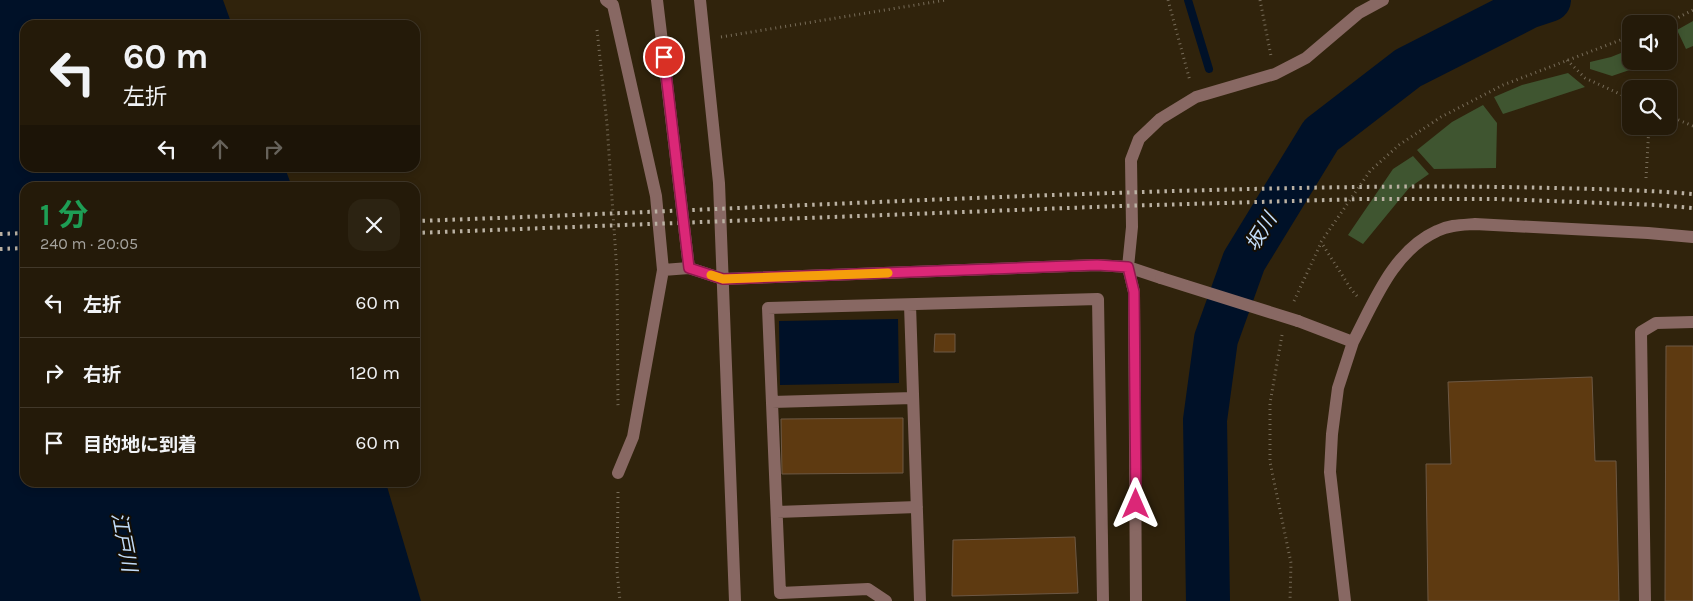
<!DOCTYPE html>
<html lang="ja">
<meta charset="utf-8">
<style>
:root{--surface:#241a09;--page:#2c2312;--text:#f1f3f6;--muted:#a3a19c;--line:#41382a}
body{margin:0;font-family:Karla,"Noto Sans JP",sans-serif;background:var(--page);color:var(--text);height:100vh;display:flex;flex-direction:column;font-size:19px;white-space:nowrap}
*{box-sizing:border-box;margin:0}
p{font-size:16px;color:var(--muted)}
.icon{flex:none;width:28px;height:28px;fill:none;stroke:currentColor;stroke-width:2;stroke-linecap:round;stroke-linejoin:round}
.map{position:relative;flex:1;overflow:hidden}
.sheet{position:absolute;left:20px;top:182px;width:400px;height:305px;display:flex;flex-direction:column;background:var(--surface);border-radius:15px;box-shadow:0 2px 8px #0003,0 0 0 1px var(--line)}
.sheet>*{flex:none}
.guide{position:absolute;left:20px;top:20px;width:400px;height:152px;border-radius:15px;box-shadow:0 2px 8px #0003,0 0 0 1px var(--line);background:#241a09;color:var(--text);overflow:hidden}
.fabs{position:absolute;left:1622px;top:15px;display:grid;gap:10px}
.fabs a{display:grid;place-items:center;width:55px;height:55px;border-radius:10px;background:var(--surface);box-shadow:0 2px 8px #0003,0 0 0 1px var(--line);font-size:25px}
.pin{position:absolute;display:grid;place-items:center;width:42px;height:42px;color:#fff;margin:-21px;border:2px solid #fff;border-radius:50%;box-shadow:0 1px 5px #0007}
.me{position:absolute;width:55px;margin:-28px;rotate:0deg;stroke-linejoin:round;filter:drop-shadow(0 0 4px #0008)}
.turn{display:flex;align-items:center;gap:18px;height:105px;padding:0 20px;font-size:22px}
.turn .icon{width:65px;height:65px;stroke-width:2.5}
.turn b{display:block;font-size:35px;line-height:42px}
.lanes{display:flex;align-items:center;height:48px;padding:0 20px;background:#0003;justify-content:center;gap:25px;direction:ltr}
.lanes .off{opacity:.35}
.round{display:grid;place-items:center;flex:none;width:52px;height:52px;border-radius:15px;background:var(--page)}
.overview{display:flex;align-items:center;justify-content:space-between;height:85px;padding:0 20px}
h1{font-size:30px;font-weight:700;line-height:38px;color:#1e9e55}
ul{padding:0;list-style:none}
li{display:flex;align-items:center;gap:15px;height:70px;padding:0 20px;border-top:1px solid var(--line)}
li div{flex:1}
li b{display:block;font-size:19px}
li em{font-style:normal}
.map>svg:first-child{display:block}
.green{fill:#3f5530}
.water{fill:#001128}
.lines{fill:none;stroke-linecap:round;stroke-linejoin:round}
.stream{stroke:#001128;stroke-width:8}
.river{stroke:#001128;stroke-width:44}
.building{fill:#5e3a11;stroke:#6d5844}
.path{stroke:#776c59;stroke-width:3;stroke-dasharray:1 4;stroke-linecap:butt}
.minor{stroke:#886863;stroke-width:12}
.rail{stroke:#bab1a3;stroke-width:4;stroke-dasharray:2.5 5;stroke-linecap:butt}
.minor-bridge{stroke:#886863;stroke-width:12}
.route-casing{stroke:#8e194d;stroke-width:12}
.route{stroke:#db2777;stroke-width:9}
.slow{stroke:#f59e0b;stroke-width:9}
.labels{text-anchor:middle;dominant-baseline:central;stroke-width:4;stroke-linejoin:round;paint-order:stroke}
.water-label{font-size:20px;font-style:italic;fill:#c2dcf9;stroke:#130e05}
</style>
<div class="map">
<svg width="1693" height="601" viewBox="0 0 1693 601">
<rect width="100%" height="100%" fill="#30230c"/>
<path class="green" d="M1693,21V46L1686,49L1677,30Z
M1631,49V61H1656L1612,76L1590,69V62L1611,57Z
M1568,73L1585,87L1503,114L1494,97L1522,85Z
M1483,105L1497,123L1496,168L1434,169L1417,150L1452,122Z
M1413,156L1429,174L1409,188L1363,244L1348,235L1393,169Z"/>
<path class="water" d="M0,0H223L232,25H25V168H285L292,187L25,188V482L386,483L421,601H0Z
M898,319L899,383L780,385L779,321Z"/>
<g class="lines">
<path class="stream" d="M1188,0L1209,69"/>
<path class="river" d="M1208,601L1205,420L1216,339L1244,261L1321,135L1408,68L1528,7L1549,0"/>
</g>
<path class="building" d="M935,334H955V352H934Z
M1666,346H1693V601H1665Z
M1592,377L1595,461H1616L1619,601H1428L1426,464H1451L1448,382Z
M903,418V473L782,474L781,419Z
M1075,537L1078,593L952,596L953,540Z"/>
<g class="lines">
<path class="path" d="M1168,0L1190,81
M1260,0L1271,56
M1665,24L1693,10
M597,30L607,124L617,273L618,408
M721,37L946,0
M1567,60L1585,78L1631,99
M1669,116L1693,126
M1646,178L1649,126
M1357,296L1351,289L1321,242L1370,171L1399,145L1441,117L1503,85L1631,36
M1294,301L1321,243
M1282,335L1270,403V462L1291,563L1290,601
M618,492L617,571L620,601"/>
<path class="minor" d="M606,0L613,5L656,196L663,270L633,437L618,473
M657,0L689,268L663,270
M700,0L719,183L735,601
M689,268L723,279L1097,265L1128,267L1161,278
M910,305L920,601
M1298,321L1353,342C1374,302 1393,251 1437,231C1449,225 1462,225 1475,224L1648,233L1693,237
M772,402L913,398
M777,512L917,507
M886,601L868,589L780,593L768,308L1098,299L1103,601
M1136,601L1134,292L1128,267L1132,227L1131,160L1139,139L1160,119L1196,97L1275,74L1306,58L1359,13L1383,0
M1345,601L1330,472L1332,434L1338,388L1353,342
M1645,601L1641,332L1656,323L1693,322"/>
<path class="rail" d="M415,221C680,212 946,197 1211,190C1325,187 1438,185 1552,188C1599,189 1646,190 1693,194
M415,233L1120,206L1361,199H1498L1657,205L1693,208
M0,234L25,233
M0,249L25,248"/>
<path class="minor-bridge" d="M1161,278L1298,321"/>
</g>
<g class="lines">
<g class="route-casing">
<path id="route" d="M664,57L689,268L723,279L1097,265L1128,267L1134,292L1136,504"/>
</g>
<use href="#route" class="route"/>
<path class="slow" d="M711,275L723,279L888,273"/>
</g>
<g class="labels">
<g class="water-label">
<text transform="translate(1261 232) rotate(-58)">坂川</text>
<text transform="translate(124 542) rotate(79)">江戸川</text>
</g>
</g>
</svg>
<div class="fabs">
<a><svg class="icon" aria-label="sound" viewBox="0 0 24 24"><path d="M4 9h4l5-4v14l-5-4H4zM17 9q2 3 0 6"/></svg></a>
<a><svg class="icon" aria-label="search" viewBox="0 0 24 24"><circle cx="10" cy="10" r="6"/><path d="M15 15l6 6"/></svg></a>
</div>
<div class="pin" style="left:664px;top:57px;background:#d93025"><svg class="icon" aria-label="arrive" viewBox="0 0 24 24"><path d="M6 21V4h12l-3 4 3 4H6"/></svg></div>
<svg class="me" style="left:1136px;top:504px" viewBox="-20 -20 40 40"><path d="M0-17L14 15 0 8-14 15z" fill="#db2777" stroke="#fff" stroke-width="4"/></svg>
<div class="guide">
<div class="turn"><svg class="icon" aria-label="left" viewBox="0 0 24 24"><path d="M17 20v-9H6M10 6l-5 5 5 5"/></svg><div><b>60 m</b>左折</div></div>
<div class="lanes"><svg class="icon" aria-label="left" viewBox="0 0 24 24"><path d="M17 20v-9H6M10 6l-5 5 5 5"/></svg><svg class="icon off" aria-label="ahead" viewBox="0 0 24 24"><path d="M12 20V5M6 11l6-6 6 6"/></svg><svg class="icon off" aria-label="right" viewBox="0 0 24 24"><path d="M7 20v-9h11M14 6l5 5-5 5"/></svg></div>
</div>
<section class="sheet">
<div class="overview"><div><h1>1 分</h1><p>240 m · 20:05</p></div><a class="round"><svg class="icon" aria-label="close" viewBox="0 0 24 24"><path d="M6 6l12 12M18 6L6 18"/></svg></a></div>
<ul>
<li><svg class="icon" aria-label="left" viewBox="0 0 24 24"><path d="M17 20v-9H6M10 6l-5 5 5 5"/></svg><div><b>左折</b></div><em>60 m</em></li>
<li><svg class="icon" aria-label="right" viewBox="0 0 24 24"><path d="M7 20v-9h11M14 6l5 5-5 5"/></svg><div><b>右折</b></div><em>120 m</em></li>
<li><svg class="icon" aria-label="arrive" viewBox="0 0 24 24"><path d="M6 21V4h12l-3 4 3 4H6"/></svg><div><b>目的地に到着</b></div><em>60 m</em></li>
</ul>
</section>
</div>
